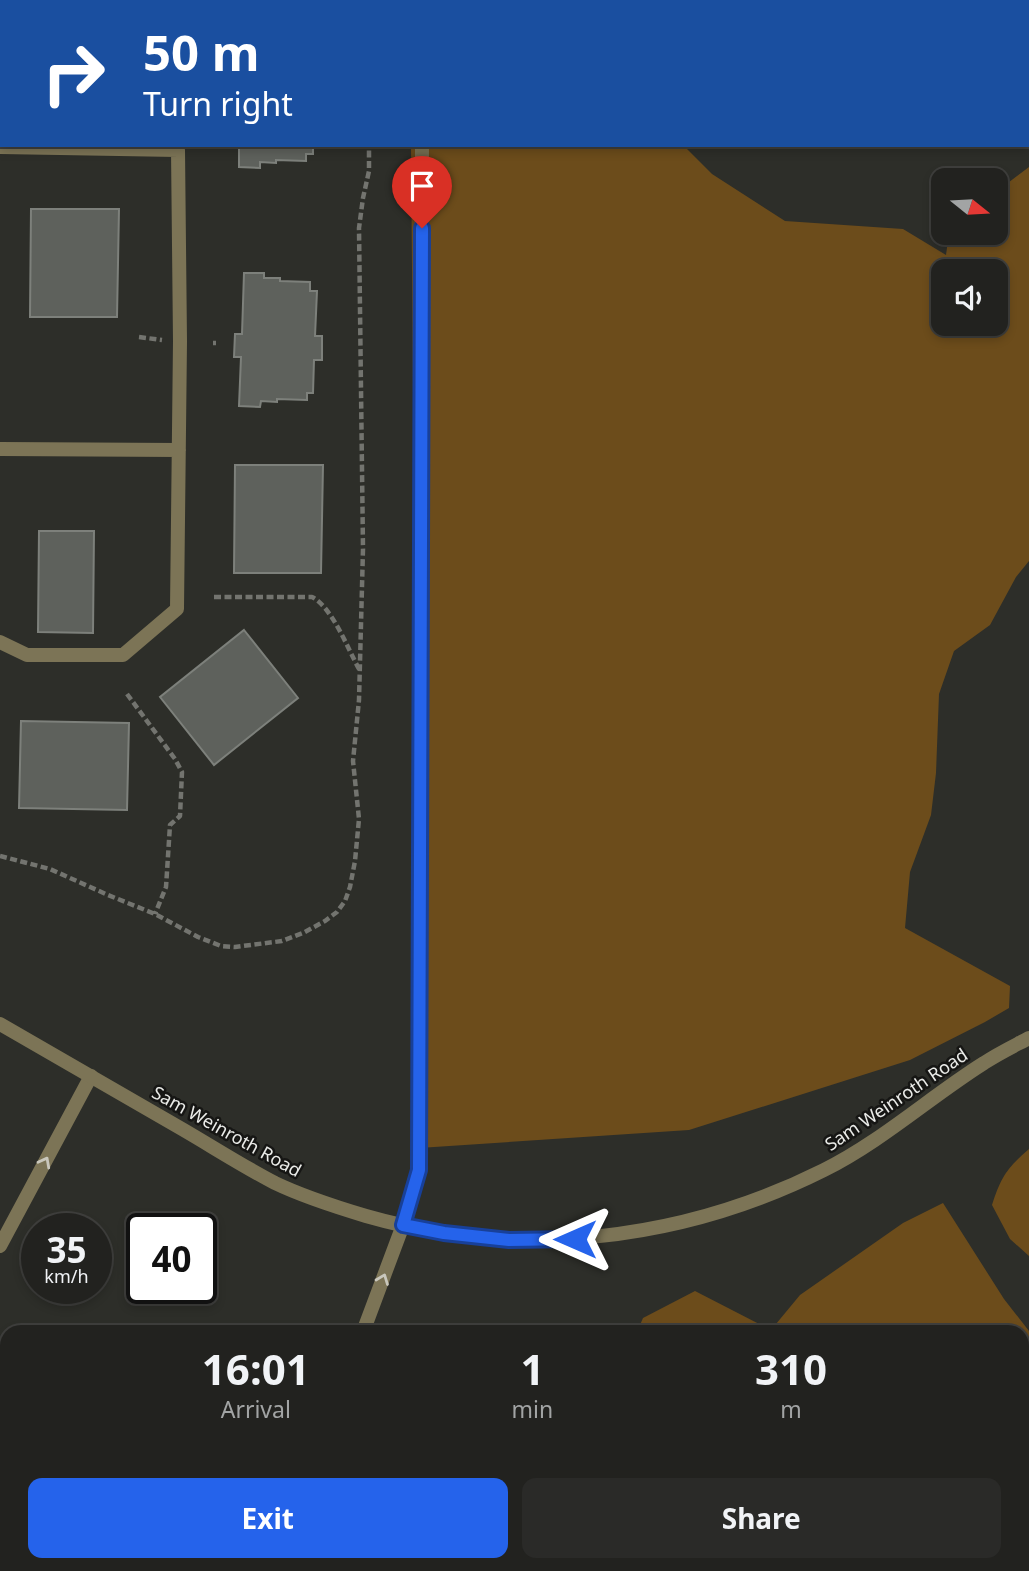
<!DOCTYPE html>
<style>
:root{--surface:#22221f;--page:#2a2a28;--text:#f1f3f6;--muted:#a2a4a4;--line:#3f3f3d;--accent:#2563eb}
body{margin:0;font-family:"Noto Sans",sans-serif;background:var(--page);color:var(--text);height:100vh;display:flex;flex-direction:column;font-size:26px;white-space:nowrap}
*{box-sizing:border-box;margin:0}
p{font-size:23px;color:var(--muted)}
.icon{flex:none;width:38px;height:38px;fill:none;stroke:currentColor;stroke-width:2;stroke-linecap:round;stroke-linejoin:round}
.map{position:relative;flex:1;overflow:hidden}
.details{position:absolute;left:0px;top:1325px;width:1029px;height:247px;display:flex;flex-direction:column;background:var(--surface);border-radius:21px 21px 0 0;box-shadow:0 4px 10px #0003,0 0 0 2px var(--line)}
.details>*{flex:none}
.guide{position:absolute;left:0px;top:0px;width:1029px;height:147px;box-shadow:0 4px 10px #0003,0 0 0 2px var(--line);background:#1a4fa0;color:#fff;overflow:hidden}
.needle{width:46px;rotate:108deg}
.controls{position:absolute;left:931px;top:168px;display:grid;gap:14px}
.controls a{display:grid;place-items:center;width:77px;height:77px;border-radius:14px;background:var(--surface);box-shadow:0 4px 10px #0003,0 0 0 2px var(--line);font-size:35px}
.speed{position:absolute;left:21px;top:1213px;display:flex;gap:14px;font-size:35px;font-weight:700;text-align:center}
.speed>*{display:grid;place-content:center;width:91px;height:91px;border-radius:50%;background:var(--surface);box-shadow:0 4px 10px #0003,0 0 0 2px var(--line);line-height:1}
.speed small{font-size:18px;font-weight:400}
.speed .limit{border:4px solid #111;border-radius:10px;background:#fff;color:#111}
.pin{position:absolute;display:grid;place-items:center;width:60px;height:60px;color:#fff;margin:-72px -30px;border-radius:50% 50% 50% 0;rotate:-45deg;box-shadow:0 0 7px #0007}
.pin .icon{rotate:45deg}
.me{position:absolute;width:77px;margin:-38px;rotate:270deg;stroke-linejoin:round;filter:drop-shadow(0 0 5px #0008)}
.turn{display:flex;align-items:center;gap:24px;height:147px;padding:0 28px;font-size:32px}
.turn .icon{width:91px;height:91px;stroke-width:2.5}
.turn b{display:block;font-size:49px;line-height:60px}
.eta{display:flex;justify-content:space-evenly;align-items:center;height:119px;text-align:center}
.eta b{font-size:42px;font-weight:700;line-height:49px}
.button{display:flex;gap:14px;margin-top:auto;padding:14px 28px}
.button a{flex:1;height:80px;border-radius:14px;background:var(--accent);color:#fff;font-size:28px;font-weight:700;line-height:80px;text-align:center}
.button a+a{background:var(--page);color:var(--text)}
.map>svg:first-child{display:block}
.green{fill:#6c4c1b;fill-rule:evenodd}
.building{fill:#5e615c;stroke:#7d807b;stroke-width:2}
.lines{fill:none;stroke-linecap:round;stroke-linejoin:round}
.path{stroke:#73746f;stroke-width:4.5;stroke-dasharray:7 3.5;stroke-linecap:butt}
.service{stroke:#7c7456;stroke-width:14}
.minor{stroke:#7c7456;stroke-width:14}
.tertiary{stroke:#7c7456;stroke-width:14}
.oneway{stroke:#c9c7bc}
.route-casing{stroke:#184099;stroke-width:18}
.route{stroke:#2563eb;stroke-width:12}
.labels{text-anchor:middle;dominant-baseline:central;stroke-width:5;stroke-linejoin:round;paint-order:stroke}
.street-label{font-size:18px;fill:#eaebe8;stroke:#161614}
</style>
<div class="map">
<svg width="1029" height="1571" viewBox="0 0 1029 1571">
<rect width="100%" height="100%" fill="#2d2e29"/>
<path class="green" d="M411,145H683L712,174L785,221L903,229L946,255L949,233H996V192L1029,167V561L1016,577L990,625L954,651L939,694L936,773L931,815L910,872L905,928L1010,986L1009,1008L985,1022L910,1060L689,1130L419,1148ZM943,271H996V324H943Z
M1029,1149V1256L1010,1239L992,1205C1001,1177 1007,1168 1029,1149Z
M943,1203L1004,1299L1029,1331V1356L1022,1357V1332H637L643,1318L695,1291L771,1330L800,1295L903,1223Z
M1022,1368L1029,1375V1532L1022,1542Z
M538,1564H1007V1565L1003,1571H532Z"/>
<path class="building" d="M0,0H99V2H0Z
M239,145H313V154H306V161L276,160V163L260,162V168L239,167Z
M31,209H119L117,317H30Z
M244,273H264V278H280V281L310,282V291H317L315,336H322V360H314L313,393H307V400L277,399V402L261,401L260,407L239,406L241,357H234L235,334H242Z
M235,465H323L321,573H234Z
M39,531H94L93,633L38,632Z
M244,630L298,698L214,765L160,697Z
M21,721L129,723L127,810L19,808Z"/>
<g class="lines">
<path class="path" d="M232,0L234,2
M358,0L359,2
M168,2L170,0
M139,337L162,340
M213,343H216
M214,597H312C332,607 348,649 359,669
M127,694L175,759L182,772L180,816L170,825L166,887L155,914
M0,856L50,869L108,895L155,914L198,937L221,946L235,947L282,941L303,933L325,921L337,912L345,901L350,887L355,861L359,819L353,761L359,700L363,549L359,228L363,198L369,171V145
M291,1330L294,1332"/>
<path class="service" d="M0,1246L91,1076
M363,1332L403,1225
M0,1507L7,1510
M263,1571L266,1564
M495,1571L498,1569"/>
<path class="minor" d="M423,2V0
M0,147L178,150L180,341L177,609L123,655H27L0,642
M0,449L179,450
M403,1225L419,1170L422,145"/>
<path class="tertiary" d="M0,1024C61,1059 121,1094 182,1129C213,1147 244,1167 275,1183C304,1197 336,1207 366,1216C520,1260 682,1241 824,1170C882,1141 930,1097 984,1063C999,1053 1014,1046 1029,1038"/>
</g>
<defs><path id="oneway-chevron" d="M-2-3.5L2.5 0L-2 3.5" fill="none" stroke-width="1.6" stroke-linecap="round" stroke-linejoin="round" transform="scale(1.75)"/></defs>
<g class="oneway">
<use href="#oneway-chevron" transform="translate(45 1162) rotate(-62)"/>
<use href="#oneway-chevron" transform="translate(383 1279) rotate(-69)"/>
</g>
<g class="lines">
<g class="route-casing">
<path id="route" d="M422,228L419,1170L403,1225L444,1233L509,1240L575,1239"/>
</g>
<use href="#route" class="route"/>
</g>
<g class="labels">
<g class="street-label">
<text transform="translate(896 1099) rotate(-34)">Sam Weinroth Road</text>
<text transform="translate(227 1131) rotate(29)">Sam Weinroth Road</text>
</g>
</g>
</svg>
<div class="controls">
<a><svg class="needle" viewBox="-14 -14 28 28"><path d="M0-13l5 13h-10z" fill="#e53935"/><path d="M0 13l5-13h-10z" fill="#a2a4a4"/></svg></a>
<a><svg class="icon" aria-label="sound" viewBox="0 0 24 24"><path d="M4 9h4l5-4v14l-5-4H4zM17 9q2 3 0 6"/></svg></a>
</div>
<div class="speed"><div>35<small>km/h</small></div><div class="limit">40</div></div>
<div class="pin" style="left:422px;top:228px;background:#d93025"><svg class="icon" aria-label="arrive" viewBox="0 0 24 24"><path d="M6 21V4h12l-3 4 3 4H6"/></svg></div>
<svg class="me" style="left:575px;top:1239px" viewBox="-20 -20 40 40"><path d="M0-17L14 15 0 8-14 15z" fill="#2563eb" stroke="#fff" stroke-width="4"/></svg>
<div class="guide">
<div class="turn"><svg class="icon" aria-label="right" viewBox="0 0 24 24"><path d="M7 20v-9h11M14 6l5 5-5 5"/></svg><div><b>50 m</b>Turn right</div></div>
</div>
<section class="details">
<div class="eta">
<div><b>16:01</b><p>Arrival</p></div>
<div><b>1</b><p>min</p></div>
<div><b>310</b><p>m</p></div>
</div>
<div class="button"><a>Exit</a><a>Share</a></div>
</section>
</div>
